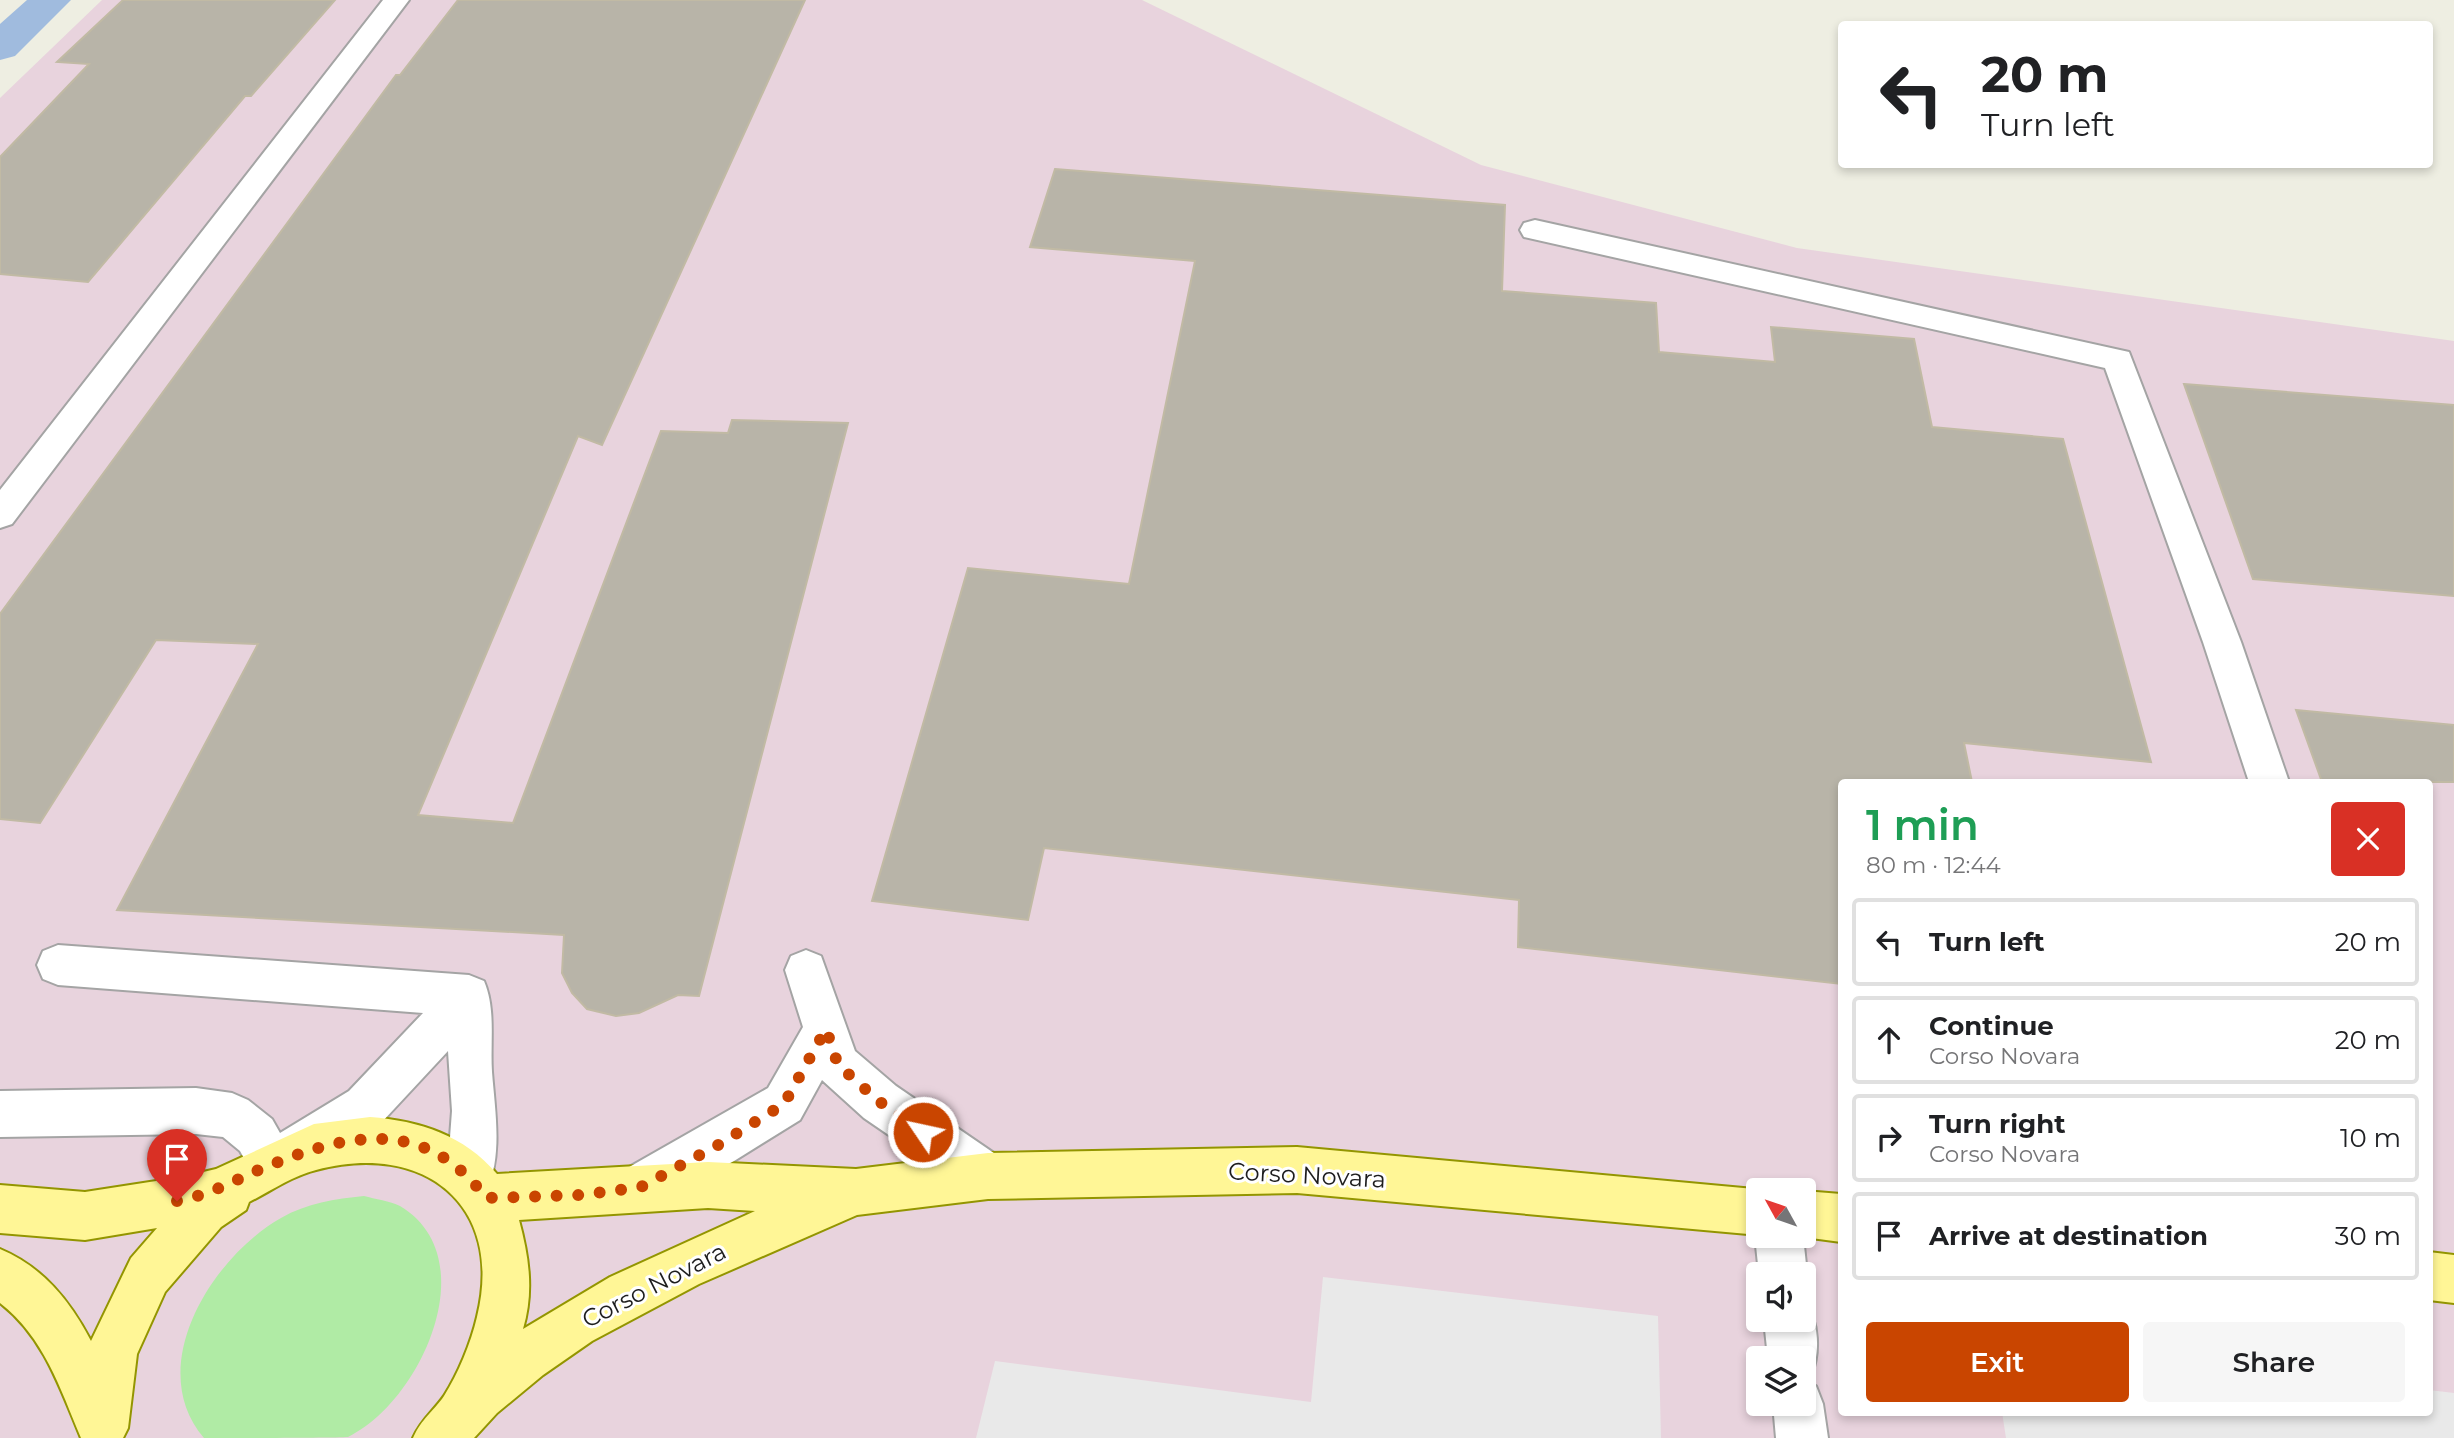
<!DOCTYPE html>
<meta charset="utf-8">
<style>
:root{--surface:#fff;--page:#f6f6f6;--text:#202124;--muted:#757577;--line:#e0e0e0;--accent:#c94500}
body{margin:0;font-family:Montserrat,sans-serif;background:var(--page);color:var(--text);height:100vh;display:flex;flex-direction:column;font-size:26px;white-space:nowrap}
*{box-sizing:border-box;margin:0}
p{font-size:23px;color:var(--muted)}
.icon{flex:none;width:38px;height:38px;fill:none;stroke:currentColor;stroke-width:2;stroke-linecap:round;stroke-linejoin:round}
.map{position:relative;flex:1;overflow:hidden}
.drawer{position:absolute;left:1838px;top:779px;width:595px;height:637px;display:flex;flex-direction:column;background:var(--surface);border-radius:7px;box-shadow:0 4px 10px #0003}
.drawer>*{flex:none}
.hud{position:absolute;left:1838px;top:21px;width:595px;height:147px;border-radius:7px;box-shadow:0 4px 10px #0003;background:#fff;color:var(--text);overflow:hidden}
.needle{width:46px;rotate:310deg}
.controls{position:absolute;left:1746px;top:1178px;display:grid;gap:14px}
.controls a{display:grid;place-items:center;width:70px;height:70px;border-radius:7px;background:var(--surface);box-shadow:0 4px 10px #0003;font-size:35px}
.pin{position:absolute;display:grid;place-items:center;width:60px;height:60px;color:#fff;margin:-72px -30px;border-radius:50% 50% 50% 0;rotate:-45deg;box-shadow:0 0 7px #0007}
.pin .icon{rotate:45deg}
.me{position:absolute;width:77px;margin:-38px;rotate:304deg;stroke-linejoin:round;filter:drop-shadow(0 0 5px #0008)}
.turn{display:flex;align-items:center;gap:24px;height:147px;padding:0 28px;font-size:32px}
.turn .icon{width:91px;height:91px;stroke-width:2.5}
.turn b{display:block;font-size:49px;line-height:60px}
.round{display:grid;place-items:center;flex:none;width:74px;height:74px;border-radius:7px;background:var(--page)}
.overview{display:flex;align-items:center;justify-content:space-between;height:119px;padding:0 28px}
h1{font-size:42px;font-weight:600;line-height:52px;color:#1e9e55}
.cta{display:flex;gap:14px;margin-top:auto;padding:14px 28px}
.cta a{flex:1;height:80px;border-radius:7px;background:var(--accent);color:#fff;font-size:28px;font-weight:600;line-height:80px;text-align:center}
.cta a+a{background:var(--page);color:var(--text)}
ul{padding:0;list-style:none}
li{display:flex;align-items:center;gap:21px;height:88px;margin:0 14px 10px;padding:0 14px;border:4px solid var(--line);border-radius:7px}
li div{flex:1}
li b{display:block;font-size:26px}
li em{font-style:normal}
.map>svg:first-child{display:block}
.industrial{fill:#e8d3dd;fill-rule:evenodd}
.grass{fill:#b0eba5}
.parking{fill:#e9e9e9}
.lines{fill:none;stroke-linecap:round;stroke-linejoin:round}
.canal{fill:#a0bbde;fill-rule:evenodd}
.building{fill:#b8b4a8;stroke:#c1baa4;stroke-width:2}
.minor-casing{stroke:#a4a4a4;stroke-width:4}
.major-casing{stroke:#939500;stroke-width:4}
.minor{fill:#fff;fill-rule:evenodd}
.major{fill:#fff696;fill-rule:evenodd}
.route{stroke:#c94500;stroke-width:12;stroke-dasharray:0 21.6}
.labels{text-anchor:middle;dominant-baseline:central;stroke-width:6;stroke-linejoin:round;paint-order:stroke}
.near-street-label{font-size:24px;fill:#1d1d1d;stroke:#fff}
</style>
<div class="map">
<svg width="2454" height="1438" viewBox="0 0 2454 1438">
<rect width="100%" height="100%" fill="#eeeee2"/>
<path class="industrial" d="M102,0H1142L1481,165L1797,248L2454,341V1438H0V98ZM1841,782H2429V1412H1841ZM1759,1190H1804V1236H1759ZM1759,1274H1804V1320H1759ZM1759,1358H1804V1404H1759Z"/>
<path class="grass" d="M364,1196C375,1199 390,1201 400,1206C487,1258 420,1403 348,1437C335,1438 226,1438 204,1438C143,1367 212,1257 281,1218C307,1203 335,1199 364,1196Z"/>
<path class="parking" d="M1323,1277L1658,1316L1661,1438H976L995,1361L1311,1402Z
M2429,1390L2454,1393V1438H2006L2002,1412H2429Z"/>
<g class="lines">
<path class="canal" d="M27,0H71L15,56L0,60V24Z"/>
</g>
<path class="building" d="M123,0H335L251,96H245L88,282L0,274V157L89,64L57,62Z
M458,0H805L602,445L578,436L418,815L513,823L661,431L728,433L732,420L848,423L699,996L678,995L639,1013L616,1016L587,1009L572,993L562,973L564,935L117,910L258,644L156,640L40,823L0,819V614L396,75H400Z
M1055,169L1505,205L1502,291L1656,303L1659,352L1775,362L1771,327L1914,339L1932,427L2063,439L2151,762L1964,743L1972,782H1841V984L1518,947L1519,900L1044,848L1028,920L872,901L968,568L1129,584L1195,261L1030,247Z
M2184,384L2454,405V596L2253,579Z
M2296,710L2454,725V782H2322Z"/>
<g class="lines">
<g class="minor-casing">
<path id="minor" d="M383,0H409L12,524L0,528V490Z
M1535,220L2129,352L2241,642L2289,782H2249L2203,642L2105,368L1524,237L1520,230L1524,223Z
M58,945L469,975L484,981C496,1009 490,1042 492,1072C495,1112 503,1155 486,1193L470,1200L454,1193L447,1177L452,1111L448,1051L381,1123L288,1180L272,1187L256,1180L240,1151L223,1137L196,1134L0,1137V1091L196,1088L232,1093L248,1100L272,1119L280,1133L349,1091L423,1013L58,985L43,979L37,965L43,951Z
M806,950L821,956L855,1051L896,1086L1004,1160L1011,1176L1004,1192L988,1199L972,1192L864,1118L822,1080L800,1120L734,1161L641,1210L624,1204L618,1187L624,1170L768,1088L803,1027L785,970L791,956Z
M1759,1227V1236H1803L1807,1274L1804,1281V1274H1759L1755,1236Z
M1804,1302C1820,1321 1820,1354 1811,1376L1804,1378V1358H1768L1764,1320H1804Z
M1804,1381L1816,1386L1823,1404L1828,1438H1776L1773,1404H1804Z"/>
</g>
<g class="major-casing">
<path id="major" d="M370,1117C420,1121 464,1135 497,1174L708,1162L856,1169L988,1153L1297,1147L1765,1190H1759V1235L1297,1193L988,1199L857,1215L699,1284L592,1341L543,1375L497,1413L474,1438H413C422,1418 433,1412 444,1396C458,1374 471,1343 477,1317C505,1204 423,1141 316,1170C292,1176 271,1191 249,1202L246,1210L221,1227L165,1292L137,1354L128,1428L123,1438H81C60,1388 44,1337 0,1303V1249C43,1267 70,1301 91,1341L131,1258L157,1228L85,1240L0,1233V1185L85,1192L182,1177L216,1169L314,1124ZM708,1208L755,1211L610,1277L523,1329C534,1292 529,1257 519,1220Z
M1804,1191L1841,1194V1242L1796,1236H1804Z
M2429,1252L2454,1255V1303L2429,1300Z"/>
</g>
<use href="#minor" class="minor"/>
<use href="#major" class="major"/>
</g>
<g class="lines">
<path class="route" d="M177,1201C212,1195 240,1177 273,1164C353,1131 428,1120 486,1198L582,1195L641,1187L718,1145L784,1104L826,1029L838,1065L880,1102L923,1132"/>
</g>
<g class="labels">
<g class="near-street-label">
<text transform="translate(1307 1175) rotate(3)">Corso Novara</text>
<text transform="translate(654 1285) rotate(-27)">Corso Novara</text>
</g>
</g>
</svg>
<div class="controls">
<a><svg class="needle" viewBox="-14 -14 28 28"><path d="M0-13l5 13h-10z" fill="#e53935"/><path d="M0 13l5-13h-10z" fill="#757577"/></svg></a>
<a><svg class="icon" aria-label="sound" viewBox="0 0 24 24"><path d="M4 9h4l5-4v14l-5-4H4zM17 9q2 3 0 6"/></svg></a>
<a><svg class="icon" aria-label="layers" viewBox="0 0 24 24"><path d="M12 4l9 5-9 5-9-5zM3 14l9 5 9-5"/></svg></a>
</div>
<div class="pin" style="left:177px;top:1201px;background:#d93025"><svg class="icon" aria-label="arrive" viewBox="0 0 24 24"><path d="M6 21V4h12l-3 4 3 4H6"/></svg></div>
<svg class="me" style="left:923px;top:1132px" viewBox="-20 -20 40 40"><circle r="17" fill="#c94500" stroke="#fff" stroke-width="3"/><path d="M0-11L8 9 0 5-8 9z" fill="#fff"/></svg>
<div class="hud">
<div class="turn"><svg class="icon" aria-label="left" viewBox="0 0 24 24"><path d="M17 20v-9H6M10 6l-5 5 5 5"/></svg><div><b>20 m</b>Turn left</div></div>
</div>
<section class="drawer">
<div class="overview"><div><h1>1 min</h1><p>80 m · 12:44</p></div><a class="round" style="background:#d93025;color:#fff"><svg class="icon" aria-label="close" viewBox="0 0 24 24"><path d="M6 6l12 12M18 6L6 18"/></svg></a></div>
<ul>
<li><svg class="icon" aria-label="left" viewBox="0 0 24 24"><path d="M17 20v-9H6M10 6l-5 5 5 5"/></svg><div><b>Turn left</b></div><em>20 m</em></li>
<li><svg class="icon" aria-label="ahead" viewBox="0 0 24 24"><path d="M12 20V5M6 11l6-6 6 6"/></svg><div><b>Continue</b><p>Corso Novara</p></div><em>20 m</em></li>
<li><svg class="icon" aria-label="right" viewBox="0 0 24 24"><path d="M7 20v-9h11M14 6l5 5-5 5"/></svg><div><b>Turn right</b><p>Corso Novara</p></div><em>10 m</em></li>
<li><svg class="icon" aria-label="arrive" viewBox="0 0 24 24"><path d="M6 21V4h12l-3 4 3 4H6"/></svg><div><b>Arrive at destination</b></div><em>30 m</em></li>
</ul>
<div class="cta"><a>Exit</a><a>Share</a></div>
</section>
</div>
